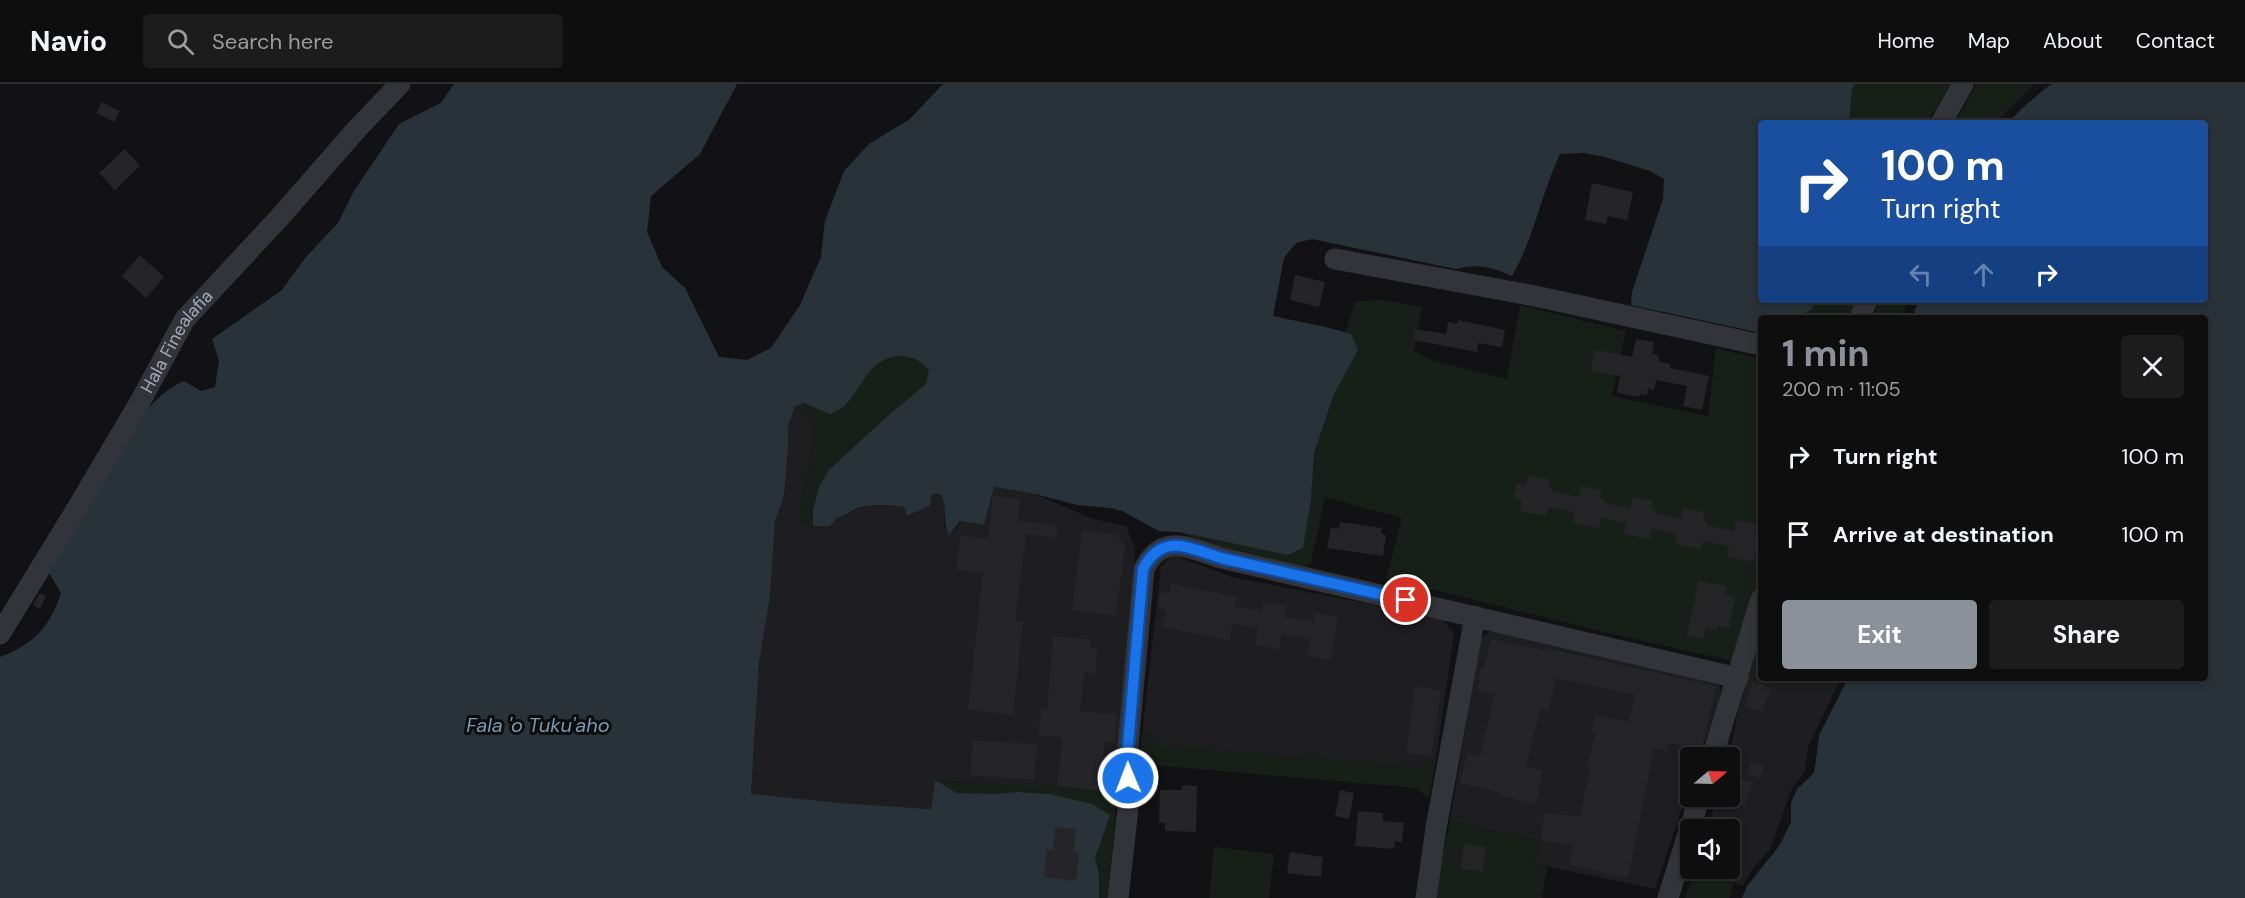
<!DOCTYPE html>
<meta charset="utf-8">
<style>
:root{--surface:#0e0e0f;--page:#1c1c1d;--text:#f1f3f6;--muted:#9b9c9e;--line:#2e2e2f;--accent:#8c9099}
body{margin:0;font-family:"DM Sans",sans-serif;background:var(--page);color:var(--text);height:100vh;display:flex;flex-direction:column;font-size:22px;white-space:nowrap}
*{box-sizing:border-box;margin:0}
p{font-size:20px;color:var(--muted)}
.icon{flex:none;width:33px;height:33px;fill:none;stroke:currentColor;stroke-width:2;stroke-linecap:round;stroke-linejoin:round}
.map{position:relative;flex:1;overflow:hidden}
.sheet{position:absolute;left:1758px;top:231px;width:450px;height:366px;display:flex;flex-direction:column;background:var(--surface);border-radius:6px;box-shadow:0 3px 9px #0003,0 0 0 2px var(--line)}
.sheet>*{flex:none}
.hud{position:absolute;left:1758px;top:36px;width:450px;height:183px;border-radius:6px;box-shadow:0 3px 9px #0003,0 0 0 2px var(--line);background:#1a4fa0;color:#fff;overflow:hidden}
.needle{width:39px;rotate:71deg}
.fabs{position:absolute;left:1680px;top:663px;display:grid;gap:12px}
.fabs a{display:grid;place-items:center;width:60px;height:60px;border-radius:6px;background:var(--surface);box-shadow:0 3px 9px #0003,0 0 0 2px var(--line);font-size:30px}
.pin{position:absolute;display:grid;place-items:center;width:51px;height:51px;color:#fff;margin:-26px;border:3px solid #fff;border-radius:50%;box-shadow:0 2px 6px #0007}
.me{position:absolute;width:66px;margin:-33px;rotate:359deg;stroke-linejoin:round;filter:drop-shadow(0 0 4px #0008)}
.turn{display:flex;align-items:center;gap:21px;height:126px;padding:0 24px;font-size:27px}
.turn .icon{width:78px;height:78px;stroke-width:2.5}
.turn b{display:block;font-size:42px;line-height:51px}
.lanes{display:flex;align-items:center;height:57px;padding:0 24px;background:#0003;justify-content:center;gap:30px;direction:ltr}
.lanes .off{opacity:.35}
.round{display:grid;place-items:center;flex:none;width:63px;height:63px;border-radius:6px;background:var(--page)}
.summary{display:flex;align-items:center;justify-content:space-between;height:102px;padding:0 24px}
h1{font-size:36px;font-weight:700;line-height:45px;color:var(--accent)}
.button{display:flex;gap:12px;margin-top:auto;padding:12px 24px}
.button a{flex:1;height:69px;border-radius:6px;background:var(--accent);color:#fff;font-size:24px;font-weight:700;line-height:69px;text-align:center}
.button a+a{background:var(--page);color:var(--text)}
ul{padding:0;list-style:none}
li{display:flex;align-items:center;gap:18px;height:78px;padding:0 24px}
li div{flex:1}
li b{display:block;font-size:22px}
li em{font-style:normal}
header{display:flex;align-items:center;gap:36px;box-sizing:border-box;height:84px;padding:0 30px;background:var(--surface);border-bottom:2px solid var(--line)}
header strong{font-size:28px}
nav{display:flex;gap:33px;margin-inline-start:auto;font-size:21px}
.search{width:420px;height:54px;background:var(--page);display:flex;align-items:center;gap:15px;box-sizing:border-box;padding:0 21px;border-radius:6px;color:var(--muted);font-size:22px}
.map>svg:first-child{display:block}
.built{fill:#1e1e21}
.green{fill:#181f19}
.water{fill:#283238}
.pier{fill:#121214}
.building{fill:#252528}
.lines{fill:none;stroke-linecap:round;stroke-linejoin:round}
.minor{stroke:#333439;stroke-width:21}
.route-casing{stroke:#114b97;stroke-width:15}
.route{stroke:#1a73e8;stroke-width:10}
.labels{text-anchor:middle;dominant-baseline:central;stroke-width:6;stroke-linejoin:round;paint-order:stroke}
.street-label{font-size:18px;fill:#a3a9b5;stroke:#0d0d0f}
.water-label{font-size:20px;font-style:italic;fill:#7899b2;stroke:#0d0d0f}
</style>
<header>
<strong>Navio</strong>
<div class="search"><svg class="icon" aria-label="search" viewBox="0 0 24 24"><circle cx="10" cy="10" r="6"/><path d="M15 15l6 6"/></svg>Search here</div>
<nav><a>Home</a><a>Map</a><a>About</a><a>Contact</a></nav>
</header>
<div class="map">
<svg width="2245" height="814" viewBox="0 0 2245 814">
<rect width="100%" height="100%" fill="#121214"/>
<path class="built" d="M803,319L813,337L814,359L799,434L847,432L854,426L866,422L893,421L904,423L908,432L930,422L932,410H940L945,418L944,441L949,451L993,403L1035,410L1093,435L1126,442L1135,465L1116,708L935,696L931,725L840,719L751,710L759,579L770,512L775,437L784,412L788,364V342L795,322Z
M1173,471L1232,493L1442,534L1454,550L1436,674L1421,684L1158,662L1143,643L1161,482Z
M1493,545L1714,594L1721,604L1719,617L1700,673L1690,674V701L1655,805L1535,780L1539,757L1450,737L1480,555Z
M1761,546V594H1841L1808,663L1805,687L1792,704L1770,766L1753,784L1743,802L1695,787L1696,785L1730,784V746L1707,745L1717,713L1730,712L1729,673L1738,628Z"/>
<path class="green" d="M454,0H737L700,70L651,112L647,148L662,183L685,204L719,273L747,276L771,264L800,221L821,173L825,137L844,87L869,60L910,35L943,0L1134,103L1761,39V216H1857L1849,234H1761V249L1631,221L1632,208L1663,115L1664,95L1650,87L1605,73L1584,69L1560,70C1541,110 1534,154 1512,192C1493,183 1477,179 1456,185L1312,155C1307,156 1299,157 1294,161C1276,177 1276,210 1273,232C1298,238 1322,241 1346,248L1355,217L1384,216L1422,223L1414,267L1430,276L1507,295L1520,221L1626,247L1612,312L1708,332L1716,264L1761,275V497L1737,578L1608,549L1386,494L1402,434L1325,413L1311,479L1301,484L1244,471L1179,448L1159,447L1122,427L1110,424L1078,421L1035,410L994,403L984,441L960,437L949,451C941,435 949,422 940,410H932L930,422L907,432L904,423C892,420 866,420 855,425C847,429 848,432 838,433L830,442H806L799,435L814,359L813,338L804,319L795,322L788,342V364L784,412L775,437L770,512L759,579L751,710L840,719L931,725L935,696L1116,708L1114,749L1107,814H0V573C33,561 51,542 61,509L44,480L136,339C150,322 163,306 184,297L201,307L215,303L219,277L212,255L282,206L306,173L338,139L354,107L399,40L441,19Z
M1826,0H1951L1927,39H1829Z
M1976,0H2035L1995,39H1955Z
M1880,216H1909L1901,234H1872Z
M1143,643L1158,662L1421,683L1436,674L1429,715L1416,704L1153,681L1139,687Z
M1450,737L1539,757L1535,780L1547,783L1542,814H1434Z
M1214,763L1274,770L1269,814H1209Z
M1695,787L1734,799L1729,814H1685Z"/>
<path class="water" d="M454,0H737L700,70L651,112L647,148L662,183L685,204L719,273L747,276L771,264L800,221L821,173L825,137L844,87L869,60L910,35L943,0H1855L1852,4L1849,39H1761V216H1812L1813,224C1797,237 1780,234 1761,234V249L1631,221L1632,208L1663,115L1664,95L1650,87L1605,73L1584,69L1560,70C1541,110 1534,154 1512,192C1493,183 1477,179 1456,185L1312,155L1296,159L1284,174L1273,232C1300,238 1325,242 1351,250L1358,266L1334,310L1314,369L1311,416L1303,464L1288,471L1179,448L1159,447L1122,427L1110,424L1078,421L1035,410L994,403L984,441L960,437L949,451C941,435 949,422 940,410H932L930,422L907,432L904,423C892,420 866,420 855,425C847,429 848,432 838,433L830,442H813V426L820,401L829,386L883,336L926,300L929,286C915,269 892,267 875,282C863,293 857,309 846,320C842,325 836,327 830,330L804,319L795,322L788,342V364L784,412L775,437L770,512L759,579L751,710L840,719L931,725L935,696L957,709L996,710L1017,708L1049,710L1092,720L1110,731L1095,774L1099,791V814H0V573C33,561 51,542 61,509L44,480L136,339C150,322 163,306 184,297L201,307L215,303L219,277L212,255L282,206L306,173L338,139L354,107L399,40L441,19Z
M2051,0H2245V814H1742L1747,802L1780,761L1791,738V719L1797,705L1814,689L1819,651L1848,594H2205V234H1912L1919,216H2205V39H2008L2021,25Z"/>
<path class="pier" d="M1844,594H1848L1819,651L1814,689L1812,684L1816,650Z"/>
<path class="building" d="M102,18L120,27L114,38L96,29Z
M125,65L140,82L115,106L99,89Z
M1592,99L1633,108L1627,136L1608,132L1606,140L1585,136Z
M140,171L164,193L146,214L122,192Z
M1295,191L1325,198L1319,223L1290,216Z
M1458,236L1505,246L1502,263L1478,259L1477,268L1413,256L1415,245L1446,250L1448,238L1457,240Z
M1636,255L1654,258L1652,270L1658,271L1659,278L1670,280V284L1709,292L1702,326L1683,322L1687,302L1656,296L1654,306L1648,304L1647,311L1640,310L1639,313L1617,309L1620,292L1591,287L1594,266L1632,273Z
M1528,391L1549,395L1548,403L1552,404L1551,407L1579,413L1581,402L1602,406L1600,414L1604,415V419L1630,424L1632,413L1653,417L1651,425L1655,426V429L1681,435L1683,424L1704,428L1703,436L1707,437L1706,441L1734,447L1736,436L1756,440L1755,448L1759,449L1754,478L1727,473L1729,462L1703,457L1701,465L1675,460L1677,450L1652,445L1650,455L1624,450L1626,439L1601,434L1599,444L1573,439L1575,428L1548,423L1546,432L1520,427L1522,416L1514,415L1517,400L1526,401Z
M993,412L1020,415L1018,437L1058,441L1057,453L1026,451L1015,538H1023L1013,631L968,626L983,489L956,486L960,452L988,454Z
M1340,438L1382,444L1381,450L1386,451L1383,472L1327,464L1331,443L1339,445Z
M1082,446L1117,451L1125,462L1116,532L1072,526Z
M1698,497L1726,502L1725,511L1735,513L1729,544L1718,542L1717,546L1706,544L1704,555L1687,552Z
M1171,500L1237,513L1235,522L1262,527L1263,518L1286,522L1285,533L1314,538L1315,529L1338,533L1331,576L1307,572L1310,555L1282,550L1279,565L1255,561L1258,544L1232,540L1230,557L1163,543L1166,526L1158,525L1161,507L1170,509Z
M40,509L46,512L40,525L33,521Z
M1053,552L1091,556L1090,564L1098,565L1095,589L1084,588L1080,627L1117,630L1115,659L1105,658L1099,707L1057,702L1062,654L1038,651L1041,625L1047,626Z
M1491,555L1545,567V564L1716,602L1701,666L1668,659L1667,667L1654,664L1628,794L1569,781L1574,761L1541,757L1544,729L1580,733L1590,682L1588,681L1595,649L1591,648L1595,631L1629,638L1635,611L1556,594L1549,627L1540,625L1526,682L1543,686L1536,720L1501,712L1502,709L1460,699L1467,669L1480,673L1494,611L1477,607L1481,583L1484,584Z
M1753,597L1771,604L1762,628L1745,622Z
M1415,602L1441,606L1431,672L1406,669Z
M973,656L1037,661L1034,696L970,691Z
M1752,677L1764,682L1760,694L1747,689Z
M1730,692L1752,699L1745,722L1730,717Z
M1182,701L1197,702L1196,748L1165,747V739H1159L1160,706H1182Z
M1340,706L1354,709L1349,735L1335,732Z
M1358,727L1383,729V737L1404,739L1402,758L1395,757L1394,765L1355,762Z
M1055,743L1076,745L1074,769H1079L1076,797L1044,793L1047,765L1053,766Z
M1464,760L1486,763L1483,788L1461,785Z
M1290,768L1323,773L1321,793L1287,789Z"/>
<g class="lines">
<g class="minor">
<path d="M1941,39L1963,0"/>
<path d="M1335,175L1535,212L1761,261"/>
<path d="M1860,234L1867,216"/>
<path id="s1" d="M0,550L79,421L141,316L185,235L280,133L356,46L400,0"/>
<path d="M1712,674L1761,515"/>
<path d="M1118,814L1129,715L1127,673L1144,485C1162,448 1189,464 1221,474L1738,594"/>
<path d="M1426,814L1436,744L1475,532"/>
<path d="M1668,814L1700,712"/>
</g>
</g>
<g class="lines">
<g class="route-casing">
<path id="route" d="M1128,694L1127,673L1143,485C1162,448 1189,464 1221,474L1406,516"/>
</g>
<use href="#route" class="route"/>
</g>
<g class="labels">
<g class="street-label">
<text stroke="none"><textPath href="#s1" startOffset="342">Hala Finealafia</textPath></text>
</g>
<g class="water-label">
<text x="538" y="641">Fala 'o Tuku'aho</text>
</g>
</g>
</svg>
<div class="fabs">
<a><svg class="needle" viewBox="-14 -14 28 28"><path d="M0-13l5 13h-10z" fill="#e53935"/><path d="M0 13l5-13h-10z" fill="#9b9c9e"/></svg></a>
<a><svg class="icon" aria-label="sound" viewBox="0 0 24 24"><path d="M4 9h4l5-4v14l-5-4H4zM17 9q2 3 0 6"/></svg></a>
</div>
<div class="pin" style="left:1406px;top:516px;background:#d93025"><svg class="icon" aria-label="arrive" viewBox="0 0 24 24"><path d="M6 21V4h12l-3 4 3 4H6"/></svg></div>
<svg class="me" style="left:1128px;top:694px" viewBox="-20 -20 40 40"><circle r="17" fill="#1a73e8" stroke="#fff" stroke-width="3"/><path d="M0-11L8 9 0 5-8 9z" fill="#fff"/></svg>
<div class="hud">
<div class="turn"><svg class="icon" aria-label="right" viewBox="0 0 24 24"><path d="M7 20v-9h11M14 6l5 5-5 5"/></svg><div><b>100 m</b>Turn right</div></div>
<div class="lanes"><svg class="icon off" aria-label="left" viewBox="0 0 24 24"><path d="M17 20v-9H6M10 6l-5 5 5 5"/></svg><svg class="icon off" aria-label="ahead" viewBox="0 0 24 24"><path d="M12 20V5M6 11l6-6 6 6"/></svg><svg class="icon" aria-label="right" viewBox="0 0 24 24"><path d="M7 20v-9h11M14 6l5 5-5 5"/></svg></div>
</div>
<section class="sheet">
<div class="summary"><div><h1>1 min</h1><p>200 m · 11:05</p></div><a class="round"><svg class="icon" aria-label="close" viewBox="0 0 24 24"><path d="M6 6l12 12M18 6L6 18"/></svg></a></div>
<ul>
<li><svg class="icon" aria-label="right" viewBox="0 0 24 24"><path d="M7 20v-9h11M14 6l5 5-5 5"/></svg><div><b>Turn right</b></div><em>100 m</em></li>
<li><svg class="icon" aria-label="arrive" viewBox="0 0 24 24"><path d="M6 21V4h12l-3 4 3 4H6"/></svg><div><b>Arrive at destination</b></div><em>100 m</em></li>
</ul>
<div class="button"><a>Exit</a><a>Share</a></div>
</section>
</div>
